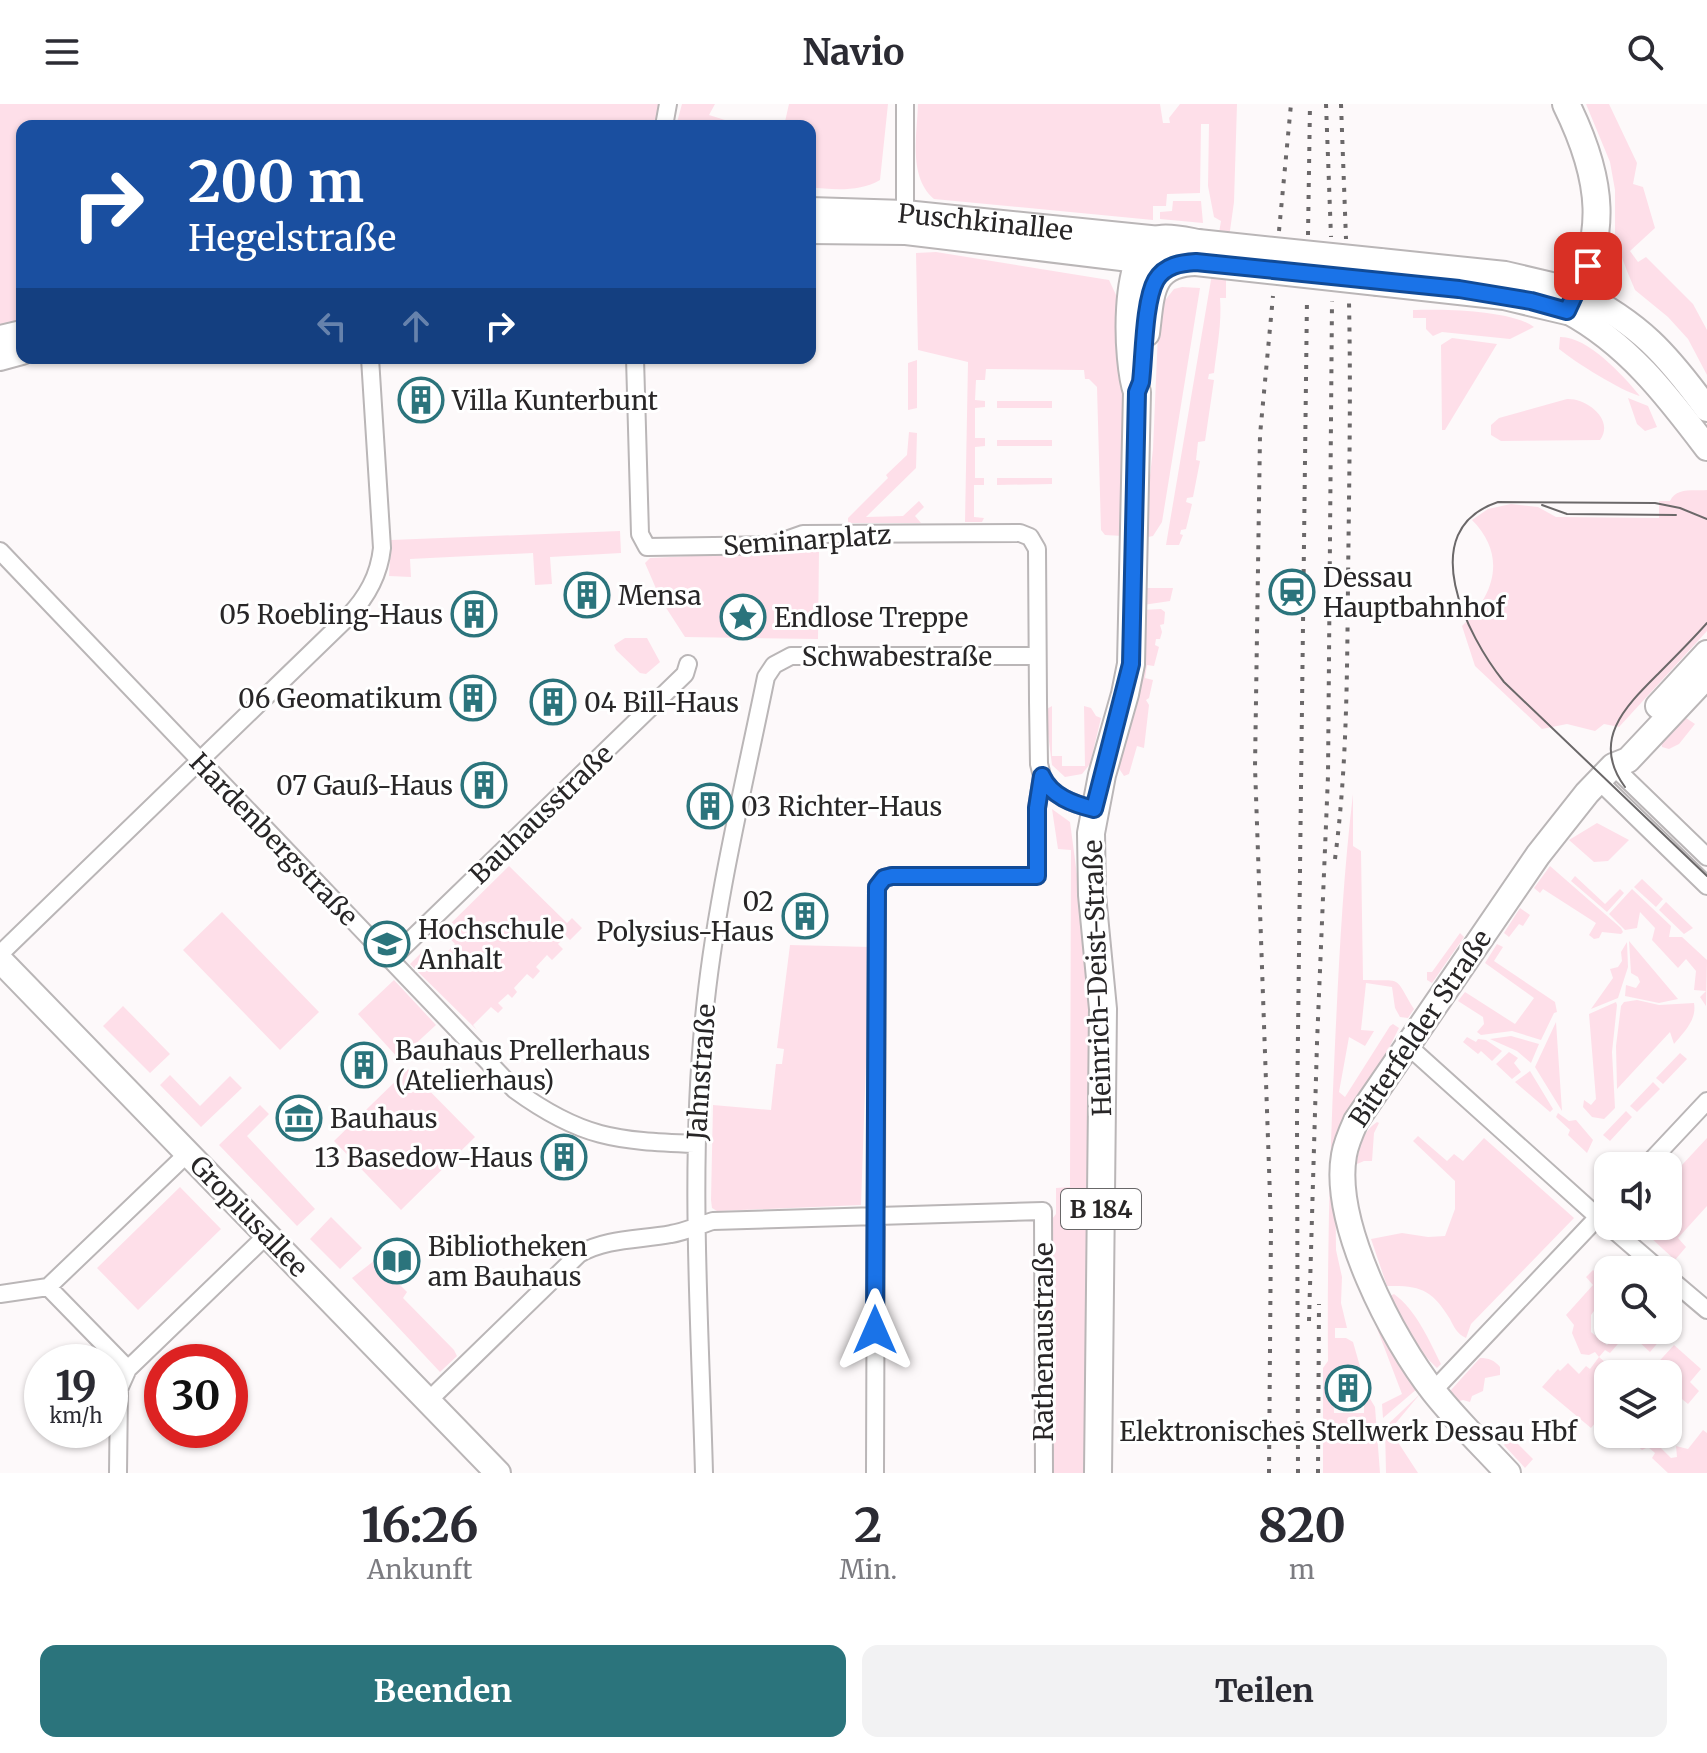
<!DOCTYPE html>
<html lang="de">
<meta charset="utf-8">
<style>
:root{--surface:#fff;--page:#f2f2f3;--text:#2b2b33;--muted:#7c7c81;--accent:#2b747c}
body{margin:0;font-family:Merriweather,serif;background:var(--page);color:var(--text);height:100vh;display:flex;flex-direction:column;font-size:30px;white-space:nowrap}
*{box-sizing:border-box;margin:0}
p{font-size:26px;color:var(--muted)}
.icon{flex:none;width:44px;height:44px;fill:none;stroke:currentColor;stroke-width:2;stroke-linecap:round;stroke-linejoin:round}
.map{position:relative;height:1369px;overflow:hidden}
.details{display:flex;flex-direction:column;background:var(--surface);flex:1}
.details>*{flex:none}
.top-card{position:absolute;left:16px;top:16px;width:800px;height:244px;border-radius:16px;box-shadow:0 2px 6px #0004;background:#1a4fa0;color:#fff;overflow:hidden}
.buttons{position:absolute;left:1594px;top:1048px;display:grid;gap:16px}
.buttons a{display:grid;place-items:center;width:88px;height:88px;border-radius:16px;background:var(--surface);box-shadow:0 2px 6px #0004;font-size:40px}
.speed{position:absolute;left:24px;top:1240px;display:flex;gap:16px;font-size:40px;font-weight:700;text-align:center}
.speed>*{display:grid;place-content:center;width:104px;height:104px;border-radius:50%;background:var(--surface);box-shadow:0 2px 6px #0004;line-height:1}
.speed small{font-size:20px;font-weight:400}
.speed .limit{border:12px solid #d22;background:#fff;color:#111}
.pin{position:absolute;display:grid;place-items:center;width:68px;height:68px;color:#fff;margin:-34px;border-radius:16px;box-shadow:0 4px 12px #0006}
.me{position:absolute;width:88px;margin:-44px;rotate:0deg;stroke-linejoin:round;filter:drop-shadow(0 0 6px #0008)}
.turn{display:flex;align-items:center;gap:28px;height:168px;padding:0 40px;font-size:36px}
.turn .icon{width:104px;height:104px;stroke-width:2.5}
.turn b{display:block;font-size:56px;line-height:68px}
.lanes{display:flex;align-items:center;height:76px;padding:0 40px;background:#0003;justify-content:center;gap:40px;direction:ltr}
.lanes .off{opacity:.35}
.eta{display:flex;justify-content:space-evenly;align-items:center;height:136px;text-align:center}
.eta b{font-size:48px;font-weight:700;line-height:56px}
.cta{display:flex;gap:16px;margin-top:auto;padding:16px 40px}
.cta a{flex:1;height:92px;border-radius:16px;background:var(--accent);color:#fff;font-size:32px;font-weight:700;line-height:92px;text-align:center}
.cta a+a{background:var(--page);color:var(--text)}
header{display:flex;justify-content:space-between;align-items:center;height:104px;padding:0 40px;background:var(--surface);font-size:36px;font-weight:700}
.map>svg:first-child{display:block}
.green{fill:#fedfe9}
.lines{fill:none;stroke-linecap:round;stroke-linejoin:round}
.street-casing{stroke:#bab6b7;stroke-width:20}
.secondary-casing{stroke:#bab6b7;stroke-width:28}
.primary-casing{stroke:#bab6b7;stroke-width:30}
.street{stroke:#fff;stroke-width:16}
.secondary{stroke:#fff;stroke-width:24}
.primary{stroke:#fff;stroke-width:26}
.tram{stroke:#6b6869;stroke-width:2}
.rail{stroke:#6b6869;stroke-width:4;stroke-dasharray:4 8;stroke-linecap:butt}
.primary-bridge-casing{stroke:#bab6b7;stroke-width:30;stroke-linecap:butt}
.primary-bridge{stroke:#fff;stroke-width:26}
.route-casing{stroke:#114b97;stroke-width:20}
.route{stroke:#1a73e8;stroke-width:14}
.labels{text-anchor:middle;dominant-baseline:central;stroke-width:6;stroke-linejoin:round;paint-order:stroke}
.shield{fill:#fff;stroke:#686768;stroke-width:2}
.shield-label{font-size:24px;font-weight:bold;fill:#282627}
.street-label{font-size:26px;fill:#282627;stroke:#fff}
.poi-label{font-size:26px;fill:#282627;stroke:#fff;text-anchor:start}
</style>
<header><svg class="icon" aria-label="menu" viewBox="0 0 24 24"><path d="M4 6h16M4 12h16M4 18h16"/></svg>Navio<svg class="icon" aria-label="search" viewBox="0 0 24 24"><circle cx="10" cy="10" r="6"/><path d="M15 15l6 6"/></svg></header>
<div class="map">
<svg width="1707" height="1369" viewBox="0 0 1707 1369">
<rect width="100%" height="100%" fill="#fdf9fa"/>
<path class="green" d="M0,0H660L664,6L659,22H22V217L0,223Z
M682,0H715L709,11L744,22H676Z
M789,0H888L880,76C860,88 832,86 810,83V22H784Z
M918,0H1160L1163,19H1170L1169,14L1180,0H1237L1234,98L1226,155V194H1220C1222,219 1217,243 1214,269L1209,270L1208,275L1214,276L1205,337L1198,338L1196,356L1200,357L1193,393L1187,394L1186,398L1192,400L1186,425L1181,426L1180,430L1183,431L1179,441H1166L1221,117L1214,113L1208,82L1209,20H1201L1200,89L1167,90L1166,102H1153V116L934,95C908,72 917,32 918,0Z
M1586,0H1609L1637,59L1633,80L1643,83L1655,124L1630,147L1638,158L1646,153L1693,200L1707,226V271L1688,235L1668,213L1635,186L1627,167L1615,135V86L1610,58Z
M1173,97H1201L1203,119L1160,115V108L1172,107Z
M936,148L1109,176L1124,208L1123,432L1105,431L1101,426L1097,283L1089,275H1085L1084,266L986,265L985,276H976L975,296L985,297V303L975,304V334H985V342L975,343V374H984V381H974V413L984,414L982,418H965L968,258L918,246L916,149Z
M1182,183L1200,184L1162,418L1153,432L1143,434L1153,345L1159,205L1162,194L1166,195L1174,185Z
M1413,206C1443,205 1511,206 1534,223L1510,235L1442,228L1433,232L1426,225V214H1413Z
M1560,233C1587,232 1623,271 1640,292C1621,287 1575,258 1559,245Z
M1452,234L1497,240L1445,326H1442L1441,241Z
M917,256V304L908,306V259Z
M1628,294L1648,302L1657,323L1645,327L1637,320Z
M1567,295C1586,294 1615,315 1600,336L1501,337L1491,331V321L1499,314Z
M997,297H1052V304H997Z
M909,328L917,329L916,364L866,413L903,412L919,397L924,403L915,412L921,419H848V414L888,374L886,371L907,351Z
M997,336H1052V342H997Z
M997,374H1052V380L997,381Z
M1707,386V527L1619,623L1604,620L1595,627L1567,620L1542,625L1475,562L1462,522C1495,491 1507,451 1472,416L1488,405L1511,400L1538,403L1556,413L1659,414V397H1670C1676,383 1693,387 1707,386Z
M620,427L621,449L550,453L552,480L535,481L533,449L410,455L411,473L389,472L391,436Z
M819,446L818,535L685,533L661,496L645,459L650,454Z
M1143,484H1173L1170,497L1143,501Z
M1161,505L1165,508L1164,520L1160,521L1162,528L1160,535H1156L1155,541L1159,543L1154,562L1147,561L1145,574L1153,576L1149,594L1146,596L1149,601L1144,644L1137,642L1129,670L1124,672L1118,663V657L1143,506Z
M625,534H647L660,558L646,570L640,569L616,546L614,541Z
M1052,602V652H1062V662H1085L1084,602L1091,604L1096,612L1101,614L1090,660L1082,670L1065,673L1052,661L1045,606Z
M1683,612L1695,620L1679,640L1669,645L1662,643L1661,637Z
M1353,690V742L1361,747L1363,876C1405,877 1393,871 1414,905L1408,914L1400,913L1395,904L1392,883L1366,879L1361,926L1374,927L1365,942L1349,933L1339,988L1345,993L1390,922L1393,920L1399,924L1388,946V955L1335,1047L1336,1146L1342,1173L1341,1199L1347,1224H1335V1234H1346L1353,1238L1363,1273L1333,1274L1334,1309H1364V1294L1369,1293L1375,1303L1380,1369H1323V1264L1328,1257C1327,1151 1330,1046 1335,940C1339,857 1343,773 1353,690Z
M1052,705L1070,718L1091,877L1087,1369H1049L1045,1124L1056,1110V1084L1070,1083L1071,746L1058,745Z
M1597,719L1629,736L1608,757L1594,758L1569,736Z
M509,762L567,819L572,814L582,824L570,836L566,832L558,840L563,845L552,856L547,851L536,863L540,867L533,875L527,870L514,884L517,888L512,894L508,890L498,899L503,904L498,909L491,903L473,921L477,926L410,860L424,846L437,858L455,840L443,827Z
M1550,762L1621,824L1623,828L1621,830L1602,828L1599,834L1594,835L1589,831L1596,819L1543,785L1540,789L1534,784Z
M1575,772L1605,800L1620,785L1624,789L1607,808L1571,777Z
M1642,775L1663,795L1656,803L1634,783Z
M1632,785L1671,822L1669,833H1682L1707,856L1706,902L1700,893L1706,887L1694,886L1696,867L1686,855L1678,864L1652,836L1655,824L1640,808L1637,824L1625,826L1609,810Z
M1666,798L1693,824L1684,830L1659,806Z
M1520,804L1530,811L1523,822L1519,820L1509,833L1504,829Z
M222,808L319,908L280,946L183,846Z
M1460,829L1464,833L1432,879L1427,876V868H1432Z
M1629,837L1678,895L1659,899L1625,892L1626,881L1636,884L1640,878L1638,873L1631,869Z
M1627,838L1628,863L1618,894L1591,905L1613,874L1610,865L1618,863L1622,857L1621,848Z
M1497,840L1503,843L1494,857L1555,898L1557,908L1554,909L1541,936L1512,927L1481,931L1477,928L1484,920L1483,913L1458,897L1465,888L1515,920L1534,894L1485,859Z
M790,841L870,843L861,1101L717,1107L712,1104L711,1096L713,1001L771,1006L776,960H782L784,945L777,944Z
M394,876L436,921L399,955L358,910Z
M1637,896L1659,901L1694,899C1697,916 1684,928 1674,940L1670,928L1617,985L1616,942L1621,902L1624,898Z
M1616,898L1617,901L1612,948L1615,1004L1604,1015L1592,1013L1583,1003L1584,996L1591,1001L1596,995L1589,910Z
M123,902L170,950L150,969L103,922Z
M1556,918L1562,1007L1535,963Z
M1511,932L1539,940L1531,959L1517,947L1490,935Z
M1467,933L1476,938L1478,935L1486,936L1502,947L1492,957L1481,947L1478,950L1463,938Z
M1509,948L1518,954L1514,959L1521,968L1512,975L1496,960Z
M1680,949L1687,955L1663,980L1656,974Z
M408,965L475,1033L401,1106L334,1037Z
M1530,967L1553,1005L1550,1008L1515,978Z
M170,971L200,1002L230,972L242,984L201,1023L160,981Z
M1653,978L1660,985L1637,1008L1630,1002Z
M260,1001L269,1010L247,1032L315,1105L297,1122L219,1041Z
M1626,1007L1632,1013L1610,1037L1603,1031Z
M1558,1009L1569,1017L1576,1016L1593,1036L1587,1049L1568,1031L1570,1026L1556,1013Z
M1377,1018L1379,1019L1374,1029L1372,1057H1364L1357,1060C1359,1043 1362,1028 1377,1018Z
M1418,1032L1447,1057L1454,1050L1463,1057L1484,1034L1574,1114L1471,1220L1466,1234C1457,1230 1454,1223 1450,1215C1432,1186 1421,1181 1387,1182L1371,1135L1402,1129L1428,1133L1445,1132L1455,1105V1077L1413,1037Z
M1707,1034V1102L1678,1134L1686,1143L1675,1156L1638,1122H1668V1076Z
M180,1083L221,1125L138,1206L97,1164Z
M331,1113L362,1144L340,1165L310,1135Z
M375,1156L407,1188L403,1194L454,1246L457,1252L440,1268L352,1174Z
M1593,1166L1608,1181L1599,1190L1603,1195L1591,1211V1228L1607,1241L1620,1226H1638L1628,1236L1624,1233L1610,1249L1605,1246L1599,1253L1619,1270H1608V1316L1602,1311L1591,1324L1542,1283L1558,1265L1560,1267L1568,1259L1579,1270L1586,1262L1590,1265L1599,1253L1595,1248L1589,1251L1581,1250L1572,1229L1574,1221L1566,1211L1593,1181L1586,1173Z
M1360,1180L1418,1284L1383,1314L1382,1300L1402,1290Z
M1394,1190C1416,1206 1429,1236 1441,1260L1437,1264C1416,1245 1401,1217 1390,1192Z
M1648,1226L1661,1235L1650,1248L1638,1237Z
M1674,1241L1701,1265L1690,1278L1699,1287L1688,1300L1677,1291L1672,1297L1682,1307L1675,1316L1676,1322L1668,1328V1270H1632L1642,1257L1652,1265Z
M1480,1254C1489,1254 1494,1256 1500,1263V1271L1485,1274L1483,1287L1472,1292L1470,1298L1463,1296L1456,1298L1451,1295V1286Z
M1420,1290L1390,1326L1418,1369H1386L1385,1323Z
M1703,1326L1707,1329V1369H1668L1652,1354L1655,1349L1648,1343L1642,1346L1624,1330H1664L1658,1341L1671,1354L1677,1353L1676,1342L1688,1345Z
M1511,1333L1533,1355L1525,1364L1504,1341Z"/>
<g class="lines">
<g class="street-casing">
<path id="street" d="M664,22L668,0
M905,109V0
M635,254L640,430L647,443L772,441L803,430L1020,429L1030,433L1037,445L1038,598L1039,660L1042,672L1037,704V772H892L884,774L877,783L875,1369
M0,447L515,986C581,1034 616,1037 695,1040
M1613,662L1707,753
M1042,672C1051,692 1073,700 1094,705
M1599,677L1707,782
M0,850L348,513C367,493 379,472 382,444L370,254
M390,856L685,570L688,560
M1407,941L1598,1113L1433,1287
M1646,1062L1707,997
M1609,1122L1660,1166
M1668,1173L1707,1206
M48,1183L128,1265L267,1131
M48,1183L188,1049
M0,1190L48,1183
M428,1297L579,1150C607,1134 640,1136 671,1130C685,1128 699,1121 713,1117L1043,1107L1044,1369
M118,1369L119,1285L128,1265
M704,1369C700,1217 689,1066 704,914C715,799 743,686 766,573L774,561L791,552H1037"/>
</g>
<g class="secondary-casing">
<g id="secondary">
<path id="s1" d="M810,106L905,109L1160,135"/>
<path d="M810,127L906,128L1138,156L1181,159"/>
<path d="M1577,188C1640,220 1666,249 1707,305"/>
<path d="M1567,207C1627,239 1667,291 1707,344"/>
<path d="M0,234L22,229"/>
<path d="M0,254L22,248"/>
<path d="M1658,602L1707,549"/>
<path d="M0,856L498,1369"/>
<path d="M1508,1369C1483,1342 1457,1317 1434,1288C1392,1235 1332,1119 1344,1051C1346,1039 1351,1028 1356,1017L1538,751L1587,689L1613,662L1628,656L1707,572"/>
</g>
</g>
<g class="primary-casing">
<path id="primary" d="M1380,158L1505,171L1577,188
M1378,178L1504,192L1567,207C1610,133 1603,75 1566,0
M1146,229C1151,192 1148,159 1196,158
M1098,1369L1103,905L1092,791L1091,729L1102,671L1125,590L1131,560L1137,288C1127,260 1121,142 1160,135C1171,133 1187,137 1198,139"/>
</g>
<use href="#street" class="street"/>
<use href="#secondary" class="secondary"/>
<use href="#primary" class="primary"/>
<path class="tram" d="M1542,401L1567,410L1676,411
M1707,415L1680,404L1655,399L1498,398C1413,426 1467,532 1504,578L1707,772
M1625,683C1590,636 1626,602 1659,569C1675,553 1692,536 1707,519"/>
<path class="rail" d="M1326,0L1331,133
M1341,0L1346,135
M1279,127L1291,0
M1308,131L1310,0
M1335,755C1347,663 1347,572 1348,480C1349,386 1351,292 1349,198
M1309,1217L1317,939L1328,672L1332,197
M1269,1369L1271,1121L1255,663L1260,331L1273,192
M1298,1369L1297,1011L1307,194
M1318,1369L1319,1200"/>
<g class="primary-bridge-casing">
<path id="primary-bridge" d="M1198,139L1380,158
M1196,158L1378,178"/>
</g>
<use href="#primary-bridge" class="primary-bridge"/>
</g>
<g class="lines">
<g class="route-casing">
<path id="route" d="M875,1226L877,783L884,774L892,772H1037V704L1042,672C1051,692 1073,700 1094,705L1131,560L1137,288L1141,278C1144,253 1144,197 1156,176C1165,161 1181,159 1196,158L1459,185L1531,197L1567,207L1588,162"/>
</g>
<use href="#route" class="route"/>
</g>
<defs>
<g id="building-ring" transform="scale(2.3)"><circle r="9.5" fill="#fff" stroke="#2b747c" stroke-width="1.5"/><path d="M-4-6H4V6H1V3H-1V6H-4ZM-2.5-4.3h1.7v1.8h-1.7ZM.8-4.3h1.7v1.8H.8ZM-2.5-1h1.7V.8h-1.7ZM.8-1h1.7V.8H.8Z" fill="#2b747c"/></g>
<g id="station-ring" transform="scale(2.3)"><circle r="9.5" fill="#fff" stroke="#2b747c" stroke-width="1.5"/><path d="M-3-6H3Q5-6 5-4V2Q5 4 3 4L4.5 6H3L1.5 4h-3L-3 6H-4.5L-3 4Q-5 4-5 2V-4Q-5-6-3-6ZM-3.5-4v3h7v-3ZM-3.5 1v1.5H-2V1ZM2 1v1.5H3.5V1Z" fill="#2b747c"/></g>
<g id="sight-ring" transform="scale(2.3)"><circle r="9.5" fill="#fff" stroke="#2b747c" stroke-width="1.5"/><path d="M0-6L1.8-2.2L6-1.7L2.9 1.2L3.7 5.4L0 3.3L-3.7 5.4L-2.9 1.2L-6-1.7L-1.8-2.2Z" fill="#2b747c"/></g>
<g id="university-ring" transform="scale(2.3)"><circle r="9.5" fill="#fff" stroke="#2b747c" stroke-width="1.5"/><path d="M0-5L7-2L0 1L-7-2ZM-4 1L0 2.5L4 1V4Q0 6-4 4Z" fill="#2b747c"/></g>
<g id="museum-ring" transform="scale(2.3)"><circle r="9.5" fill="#fff" stroke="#2b747c" stroke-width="1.5"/><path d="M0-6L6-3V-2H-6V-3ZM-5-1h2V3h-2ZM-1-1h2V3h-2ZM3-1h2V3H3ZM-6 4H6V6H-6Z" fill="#2b747c"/></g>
<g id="library-ring" transform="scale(2.3)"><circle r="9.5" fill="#fff" stroke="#2b747c" stroke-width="1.5"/><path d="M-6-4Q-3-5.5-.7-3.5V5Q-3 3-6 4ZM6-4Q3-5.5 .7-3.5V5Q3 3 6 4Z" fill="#2b747c"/></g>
</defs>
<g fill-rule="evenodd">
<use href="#building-ring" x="421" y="296"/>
<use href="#station-ring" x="1292" y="488"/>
<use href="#building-ring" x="587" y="491"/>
<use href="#building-ring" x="474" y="510"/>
<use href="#sight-ring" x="743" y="513"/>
<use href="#building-ring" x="473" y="594"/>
<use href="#building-ring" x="553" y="598"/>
<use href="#building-ring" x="484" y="681"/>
<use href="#building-ring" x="710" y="702"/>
<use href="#building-ring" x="805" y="812"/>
<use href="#university-ring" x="387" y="840"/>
<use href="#building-ring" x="364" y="961"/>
<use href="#museum-ring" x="299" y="1014"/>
<use href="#building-ring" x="564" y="1053"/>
<use href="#library-ring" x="397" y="1157"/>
<use href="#building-ring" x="1348" y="1284"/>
</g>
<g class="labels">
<rect class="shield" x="1061" y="1085" width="80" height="40" rx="6"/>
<g class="shield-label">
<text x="1101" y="1105">B 184</text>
</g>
<g class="street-label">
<text stroke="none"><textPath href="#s1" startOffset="176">Puschkinallee</textPath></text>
<text transform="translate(807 436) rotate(-4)">Seminarplatz</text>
<text x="897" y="552">Schwabestraße</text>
<text transform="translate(541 710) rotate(-44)">Bauhausstraße</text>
<text transform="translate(274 735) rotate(46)">Hardenbergstraße</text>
<text transform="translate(1097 874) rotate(-92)">Heinrich-Deist-Straße</text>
<text transform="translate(1420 924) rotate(-56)">Bitterfelder Straße</text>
<text transform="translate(701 968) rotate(-86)">Jahnstraße</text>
<text transform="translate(249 1112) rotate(46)">Gropiusallee</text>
<text transform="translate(1043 1238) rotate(-90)">Rathenaustraße</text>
</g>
<g class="poi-label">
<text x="452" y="296">Villa Kunterbunt</text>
<text x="1323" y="473">Dessau<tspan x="1323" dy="30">Hauptbahnhof</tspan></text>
<text x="618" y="491">Mensa</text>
<text x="443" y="510" text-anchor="end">05 Roebling-Haus</text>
<text x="774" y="513">Endlose Treppe</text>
<text x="442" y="594" text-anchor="end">06 Geomatikum</text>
<text x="584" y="598">04 Bill-Haus</text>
<text x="453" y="681" text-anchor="end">07 Gauß-Haus</text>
<text x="741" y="702">03 Richter-Haus</text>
<text x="774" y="797" text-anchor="end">02<tspan x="774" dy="30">Polysius-Haus</tspan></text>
<text x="418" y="825">Hochschule<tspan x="418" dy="30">Anhalt</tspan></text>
<text x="395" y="946">Bauhaus Prellerhaus<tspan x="395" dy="30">(Atelierhaus)</tspan></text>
<text x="330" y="1014">Bauhaus</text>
<text x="533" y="1053" text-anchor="end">13 Basedow-Haus</text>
<text x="428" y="1142">Bibliotheken<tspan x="428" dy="30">am Bauhaus</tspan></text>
<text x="1348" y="1327" text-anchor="middle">Elektronisches Stellwerk Dessau Hbf</text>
</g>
</g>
</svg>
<div class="buttons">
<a><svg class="icon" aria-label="sound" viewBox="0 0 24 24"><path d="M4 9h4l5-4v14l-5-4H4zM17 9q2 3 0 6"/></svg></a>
<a><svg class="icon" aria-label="search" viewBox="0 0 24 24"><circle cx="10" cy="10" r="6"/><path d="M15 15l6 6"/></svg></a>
<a><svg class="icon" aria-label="layers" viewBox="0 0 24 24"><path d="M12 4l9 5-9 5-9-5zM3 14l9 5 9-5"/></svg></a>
</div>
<div class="speed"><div>19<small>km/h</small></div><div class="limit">30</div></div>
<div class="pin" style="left:1588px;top:162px;background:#d93025"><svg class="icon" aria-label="arrive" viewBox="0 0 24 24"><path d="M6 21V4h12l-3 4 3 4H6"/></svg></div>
<svg class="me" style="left:875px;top:1226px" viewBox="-20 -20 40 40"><path d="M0-17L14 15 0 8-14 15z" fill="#1a73e8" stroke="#fff" stroke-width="4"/></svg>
<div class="top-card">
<div class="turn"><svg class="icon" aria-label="right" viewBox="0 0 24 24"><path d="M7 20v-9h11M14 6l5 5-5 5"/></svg><div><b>200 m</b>Hegelstraße</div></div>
<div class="lanes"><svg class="icon off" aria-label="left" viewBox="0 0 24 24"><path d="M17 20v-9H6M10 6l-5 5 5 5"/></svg><svg class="icon off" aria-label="ahead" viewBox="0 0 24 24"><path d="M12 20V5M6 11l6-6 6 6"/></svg><svg class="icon" aria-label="right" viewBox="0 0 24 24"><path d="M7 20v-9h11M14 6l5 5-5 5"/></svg></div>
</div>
</div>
<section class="details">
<div class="eta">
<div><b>16:26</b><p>Ankunft</p></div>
<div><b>2</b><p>Min.</p></div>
<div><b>820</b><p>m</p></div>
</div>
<div class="cta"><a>Beenden</a><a>Teilen</a></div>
</section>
